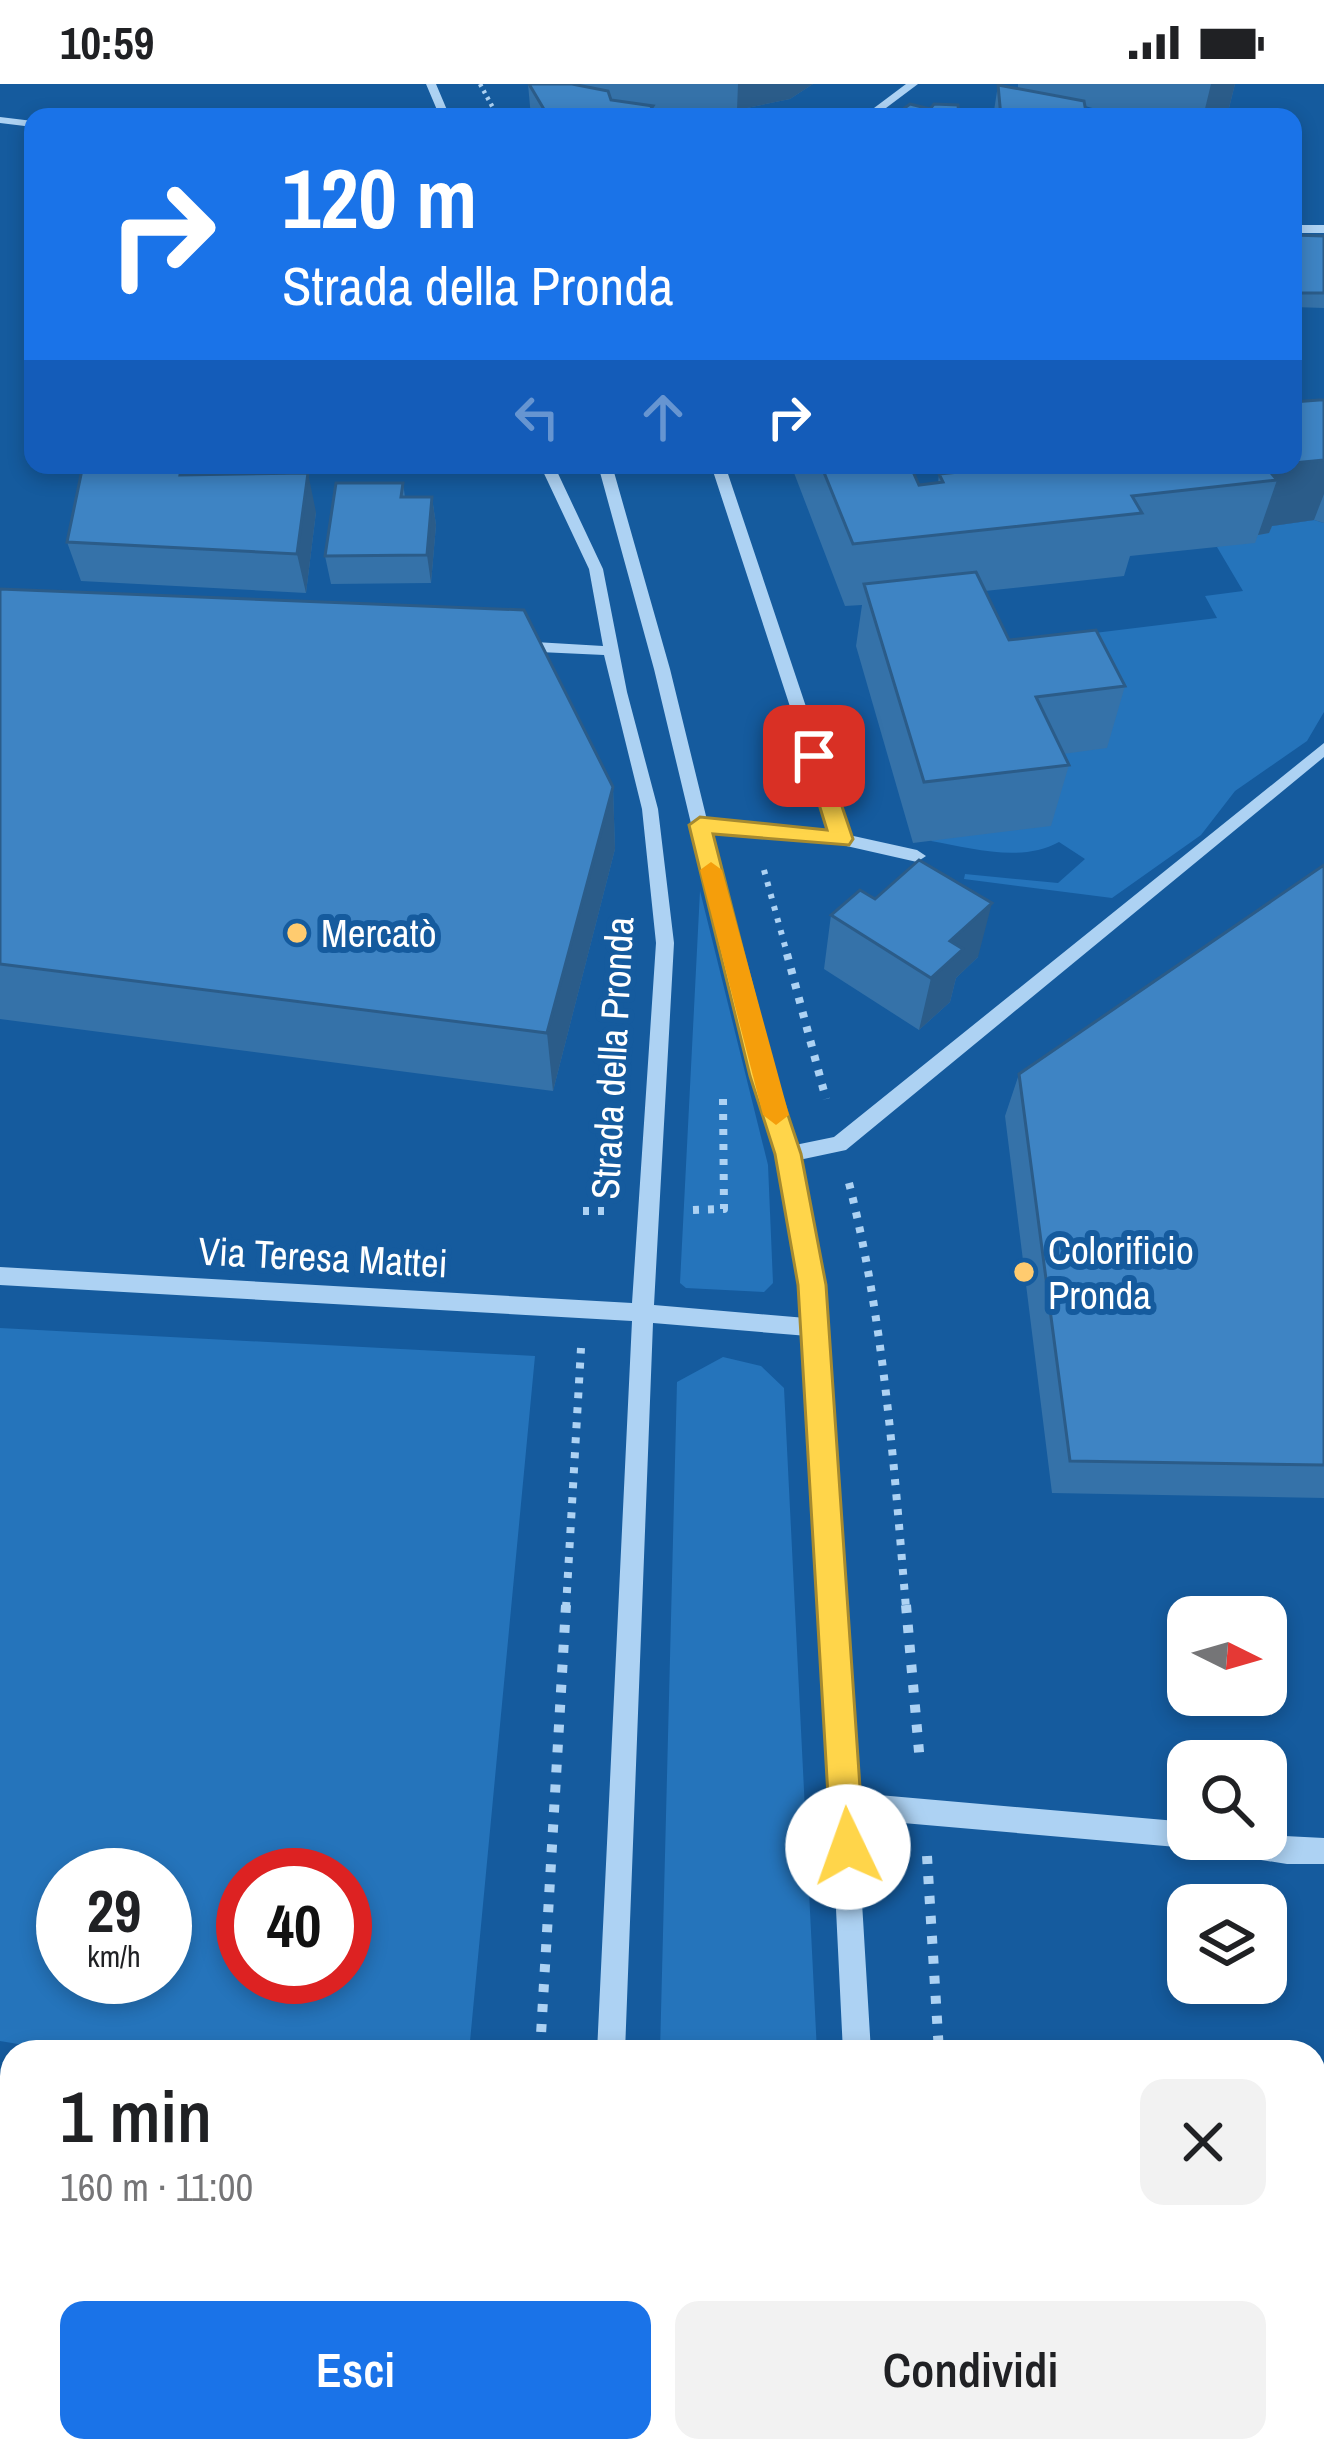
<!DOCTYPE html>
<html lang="it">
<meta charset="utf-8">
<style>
:root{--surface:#fff;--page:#f2f2f2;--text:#202124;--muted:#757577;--accent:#1a73e8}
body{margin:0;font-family:"Archivo Narrow",sans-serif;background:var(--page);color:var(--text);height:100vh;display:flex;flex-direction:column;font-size:45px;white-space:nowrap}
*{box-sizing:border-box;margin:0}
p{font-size:39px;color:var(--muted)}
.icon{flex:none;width:66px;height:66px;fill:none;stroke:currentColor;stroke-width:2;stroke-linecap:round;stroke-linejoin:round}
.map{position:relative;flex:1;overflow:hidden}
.sheet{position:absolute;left:0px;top:1956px;width:1326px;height:423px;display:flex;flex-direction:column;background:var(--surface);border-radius:36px 36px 0 0;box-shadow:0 6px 18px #0003}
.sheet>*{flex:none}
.hud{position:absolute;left:24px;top:24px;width:1278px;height:366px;border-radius:24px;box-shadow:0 6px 18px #0003;background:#1a73e8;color:#fff;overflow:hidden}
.needle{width:78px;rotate:95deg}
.controls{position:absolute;left:1167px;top:1512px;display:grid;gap:24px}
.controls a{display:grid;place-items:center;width:120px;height:120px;border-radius:24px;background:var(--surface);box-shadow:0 6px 18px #0003;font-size:60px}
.speed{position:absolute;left:36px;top:1764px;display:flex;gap:24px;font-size:60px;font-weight:700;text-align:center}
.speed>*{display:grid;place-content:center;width:156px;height:156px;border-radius:50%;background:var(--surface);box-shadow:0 6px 18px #0003;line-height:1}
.speed small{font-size:30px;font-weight:400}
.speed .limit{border:18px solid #d22;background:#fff;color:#111}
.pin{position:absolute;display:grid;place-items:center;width:102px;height:102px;color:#fff;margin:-51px;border-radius:24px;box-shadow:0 6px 18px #0006}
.me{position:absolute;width:132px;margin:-66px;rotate:357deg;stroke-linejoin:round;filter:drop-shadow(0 0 9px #0008)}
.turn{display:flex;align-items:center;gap:42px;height:252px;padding:0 60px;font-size:54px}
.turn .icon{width:156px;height:156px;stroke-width:2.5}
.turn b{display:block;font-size:84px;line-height:102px}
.lanes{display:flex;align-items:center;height:114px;padding:0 60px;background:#0003;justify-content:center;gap:60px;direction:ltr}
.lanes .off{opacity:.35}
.round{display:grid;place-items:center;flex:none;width:126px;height:126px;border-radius:24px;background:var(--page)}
.head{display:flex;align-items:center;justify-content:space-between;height:204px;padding:0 60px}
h1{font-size:72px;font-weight:600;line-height:90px}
.action{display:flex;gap:24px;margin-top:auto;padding:24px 60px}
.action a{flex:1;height:138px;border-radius:24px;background:var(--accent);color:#fff;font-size:48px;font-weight:600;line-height:138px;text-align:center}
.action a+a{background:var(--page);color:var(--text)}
.status{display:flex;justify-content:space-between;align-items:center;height:84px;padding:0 60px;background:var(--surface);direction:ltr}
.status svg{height:33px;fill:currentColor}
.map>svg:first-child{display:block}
.green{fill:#2574bb;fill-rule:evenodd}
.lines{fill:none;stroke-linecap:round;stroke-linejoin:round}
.path-far3{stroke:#add2f3;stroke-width:4.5;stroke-dasharray:3 4.5;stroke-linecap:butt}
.path-far2{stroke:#add2f3;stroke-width:6;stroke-dasharray:4.5 8;stroke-linecap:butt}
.path-far1{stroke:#add2f3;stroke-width:8;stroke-dasharray:6 9;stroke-linecap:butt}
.path{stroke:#add2f3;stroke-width:10;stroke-dasharray:8 12;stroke-linecap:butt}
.minor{fill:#add2f3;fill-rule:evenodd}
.wall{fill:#3572a9}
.shaded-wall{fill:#2b5c89}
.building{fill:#3e84c4;stroke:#2b5c89;stroke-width:3}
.route{fill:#ffd54a;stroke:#a68a30;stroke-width:3}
.slow{fill:#f59e0b}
.poi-dot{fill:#ffcb6f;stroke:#155b9e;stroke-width:4.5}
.labels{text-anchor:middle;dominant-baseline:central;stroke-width:12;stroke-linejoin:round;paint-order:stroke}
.poi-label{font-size:39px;fill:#fff;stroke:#155b9e;text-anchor:start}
.street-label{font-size:39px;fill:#fff;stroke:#155b9e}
</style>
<div class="status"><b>10:59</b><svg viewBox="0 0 49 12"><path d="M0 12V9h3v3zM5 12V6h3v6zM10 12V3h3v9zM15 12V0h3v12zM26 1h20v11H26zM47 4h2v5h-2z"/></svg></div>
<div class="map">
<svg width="1324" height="2378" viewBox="0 0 1324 2378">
<rect width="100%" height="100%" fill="#155b9e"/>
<path class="green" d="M1314,436L1324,439V628L1307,657L1235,707L1201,751L1112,814L964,795L965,790L1058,799L1085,775L1059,758C1021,779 972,764 931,757L1070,552L1217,534L1205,512L1243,507L1217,463L1265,443Z
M700,807L768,1081L773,1199L764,1208L686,1204L680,1199Z
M0,1244L535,1272L469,1968H66L0,1957ZM63,1791H165V1893H63ZM243,1791H345V1893H243Z
M723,1273L761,1282L784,1304L817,1968H660L677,1298Z"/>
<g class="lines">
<path class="path-far3" d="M480,0L498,33"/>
<path class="path-far2" d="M764,786L788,873"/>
<path class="path-far1" d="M787,870L826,1015
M849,1099C884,1237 894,1383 906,1524
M693,1126L724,1125L723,1015
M583,1127H606
M566,1524L581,1264"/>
<path class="path" d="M906,1521L920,1679
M927,1772L939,1968
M540,1968L566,1521
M0,2114L12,2116
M969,2367L970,2378"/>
<path class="minor" d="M426,0H436L450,33H440Z
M906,0H918L874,33H862Z
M0,33L33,37V43L0,39Z
M1293,141H1324V149H1293Z
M540,381H554L603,485L627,608L658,725L674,859L654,1221L806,1234L778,1070L733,915L654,585L598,381H612L670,585L707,736L831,748L711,381H725L849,751L917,766L926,772L917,778L842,761L710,748L751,915L795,1061L834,1053L1324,659V673L846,1066L799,1076L829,1244L856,1709L1188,1738V1755H1266V1751L1324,1754V1780H1287L1211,1768L1202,1764L1199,1757L1188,1764L857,1735L871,1968H843L808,1252L653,1239L625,1968H597L632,1237L0,1201V1183L632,1219L656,859L642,725L604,571L518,567L510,562L518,557L603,562L589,485Z
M0,2036L12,2038V2066L0,2064Z
M592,2367H624L625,2378H593Z
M864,2367H896V2378H864Z"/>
</g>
<path class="wall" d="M528,0H813L790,15L737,26L653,25V33H531Z
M1018,0H1235L1229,24L1219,33H1125L1085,22L1087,33H993L998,1L1018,4Z
M1293,151L1324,152V224L1293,223Z
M1324,316V439L1314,436L1272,442L1269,449L1258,451L1255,459L1130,472L1124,492L985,507L1009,556L1125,602L1107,664L1063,670L1069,681L1051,742L913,759L856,562L862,521L845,522L791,381H910L919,401L938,399L939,390L1293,381Z
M83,381H201L199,391L316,428L306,509L81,497L67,458Z
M403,399L405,413H432L436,441L431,499L331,500L325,472Z
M0,505L613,703L615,765L553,1007L0,935Z
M1324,781V1414L1052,1409L1005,1032L1019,990Z
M831,831L978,873L956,894L950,918L919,946L824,885Z"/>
<path class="shaded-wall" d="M738,0H813L790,15L737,26Z
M1211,0H1235L1229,24L1219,33H1203Z
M1324,376V410L1314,436L1272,442L1269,449L1258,451L1277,396L1272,390L1287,381Z
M182,381H201L191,430L180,391Z
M308,389L316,428L306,509L297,470Z
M432,413L436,441L431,499L427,471Z
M613,703L615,765L553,1007L547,949Z
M992,819L978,873L956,894L950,918L919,946L931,894L950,857Z"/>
<path class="building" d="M529,0H572L608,7L611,16L653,22L645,33H544L540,32L545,27Z
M998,1L1084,17L1087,33H1001Z
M910,20L930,25L934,20L958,21L959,33H892Z
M1293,151L1324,152V209H1293Z
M1319,316H1324V376L1293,379V318Z
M83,381H182L180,391L308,389L297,470L67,458Z
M821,381H910L919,401L943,398L939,390L1031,381H1288L1292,387L1272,390L1277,396L1132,412L1142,429L853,460Z
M336,399H403L401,413H432L427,471L325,472Z
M976,488L1009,556L1096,546L1125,602L1036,613L1069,681L924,698L864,500Z
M0,505L524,526L613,703L547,949L0,880Z
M919,776L992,819L950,857L963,865L931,894L831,831L860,806L875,815Z
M1324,781V1381L1070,1377L1019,990Z"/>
<path class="route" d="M814,665L825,672L853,755L849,761L713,750L775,992L801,1070L826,1201L864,1763L859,1775L848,1780L836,1775L831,1763L798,1201L775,1070L750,992L689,741L700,733L827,746L804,672Z"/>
<path class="slow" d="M711,778L722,786L789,1031L776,1041L763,1031L700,786Z"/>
<g class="poi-dot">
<circle cx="297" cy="849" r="12"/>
<circle cx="1024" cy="1188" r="12"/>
</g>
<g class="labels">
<g class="poi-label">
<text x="321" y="849">Mercatò</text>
<text x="1048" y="1166">Colorificio<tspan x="1048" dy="45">Pronda</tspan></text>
</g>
<g class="street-label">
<text transform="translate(612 974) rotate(-87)">Strada della Pronda</text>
<text transform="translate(323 1173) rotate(3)">Via Teresa Mattei</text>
</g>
</g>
</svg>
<div class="controls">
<a><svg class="needle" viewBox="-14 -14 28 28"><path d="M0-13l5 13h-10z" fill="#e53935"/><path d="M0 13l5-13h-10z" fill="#757577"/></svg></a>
<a><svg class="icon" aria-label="search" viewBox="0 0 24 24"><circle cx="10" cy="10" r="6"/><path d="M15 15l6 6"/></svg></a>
<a><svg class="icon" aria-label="layers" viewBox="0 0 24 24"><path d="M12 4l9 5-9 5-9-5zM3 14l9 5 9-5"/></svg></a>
</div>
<div class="speed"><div>29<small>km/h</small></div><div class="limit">40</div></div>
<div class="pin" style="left:814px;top:672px;background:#d93025"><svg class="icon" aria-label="arrive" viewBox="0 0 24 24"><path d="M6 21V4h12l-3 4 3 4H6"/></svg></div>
<svg class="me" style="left:848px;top:1763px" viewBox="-20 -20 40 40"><circle r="19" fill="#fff"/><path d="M0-13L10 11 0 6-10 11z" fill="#ffd54a"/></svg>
<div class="hud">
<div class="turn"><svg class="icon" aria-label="right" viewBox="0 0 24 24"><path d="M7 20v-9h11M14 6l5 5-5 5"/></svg><div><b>120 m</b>Strada della Pronda</div></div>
<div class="lanes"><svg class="icon off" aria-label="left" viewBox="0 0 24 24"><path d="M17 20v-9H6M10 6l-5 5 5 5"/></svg><svg class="icon off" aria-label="ahead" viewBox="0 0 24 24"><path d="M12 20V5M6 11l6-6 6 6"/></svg><svg class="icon" aria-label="right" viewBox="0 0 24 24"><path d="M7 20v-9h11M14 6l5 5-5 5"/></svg></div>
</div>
<section class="sheet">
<div class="head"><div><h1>1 min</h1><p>160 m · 11:00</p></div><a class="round"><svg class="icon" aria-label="close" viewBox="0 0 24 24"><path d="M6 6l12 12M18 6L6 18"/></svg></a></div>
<div class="action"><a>Esci</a><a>Condividi</a></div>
</section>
</div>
